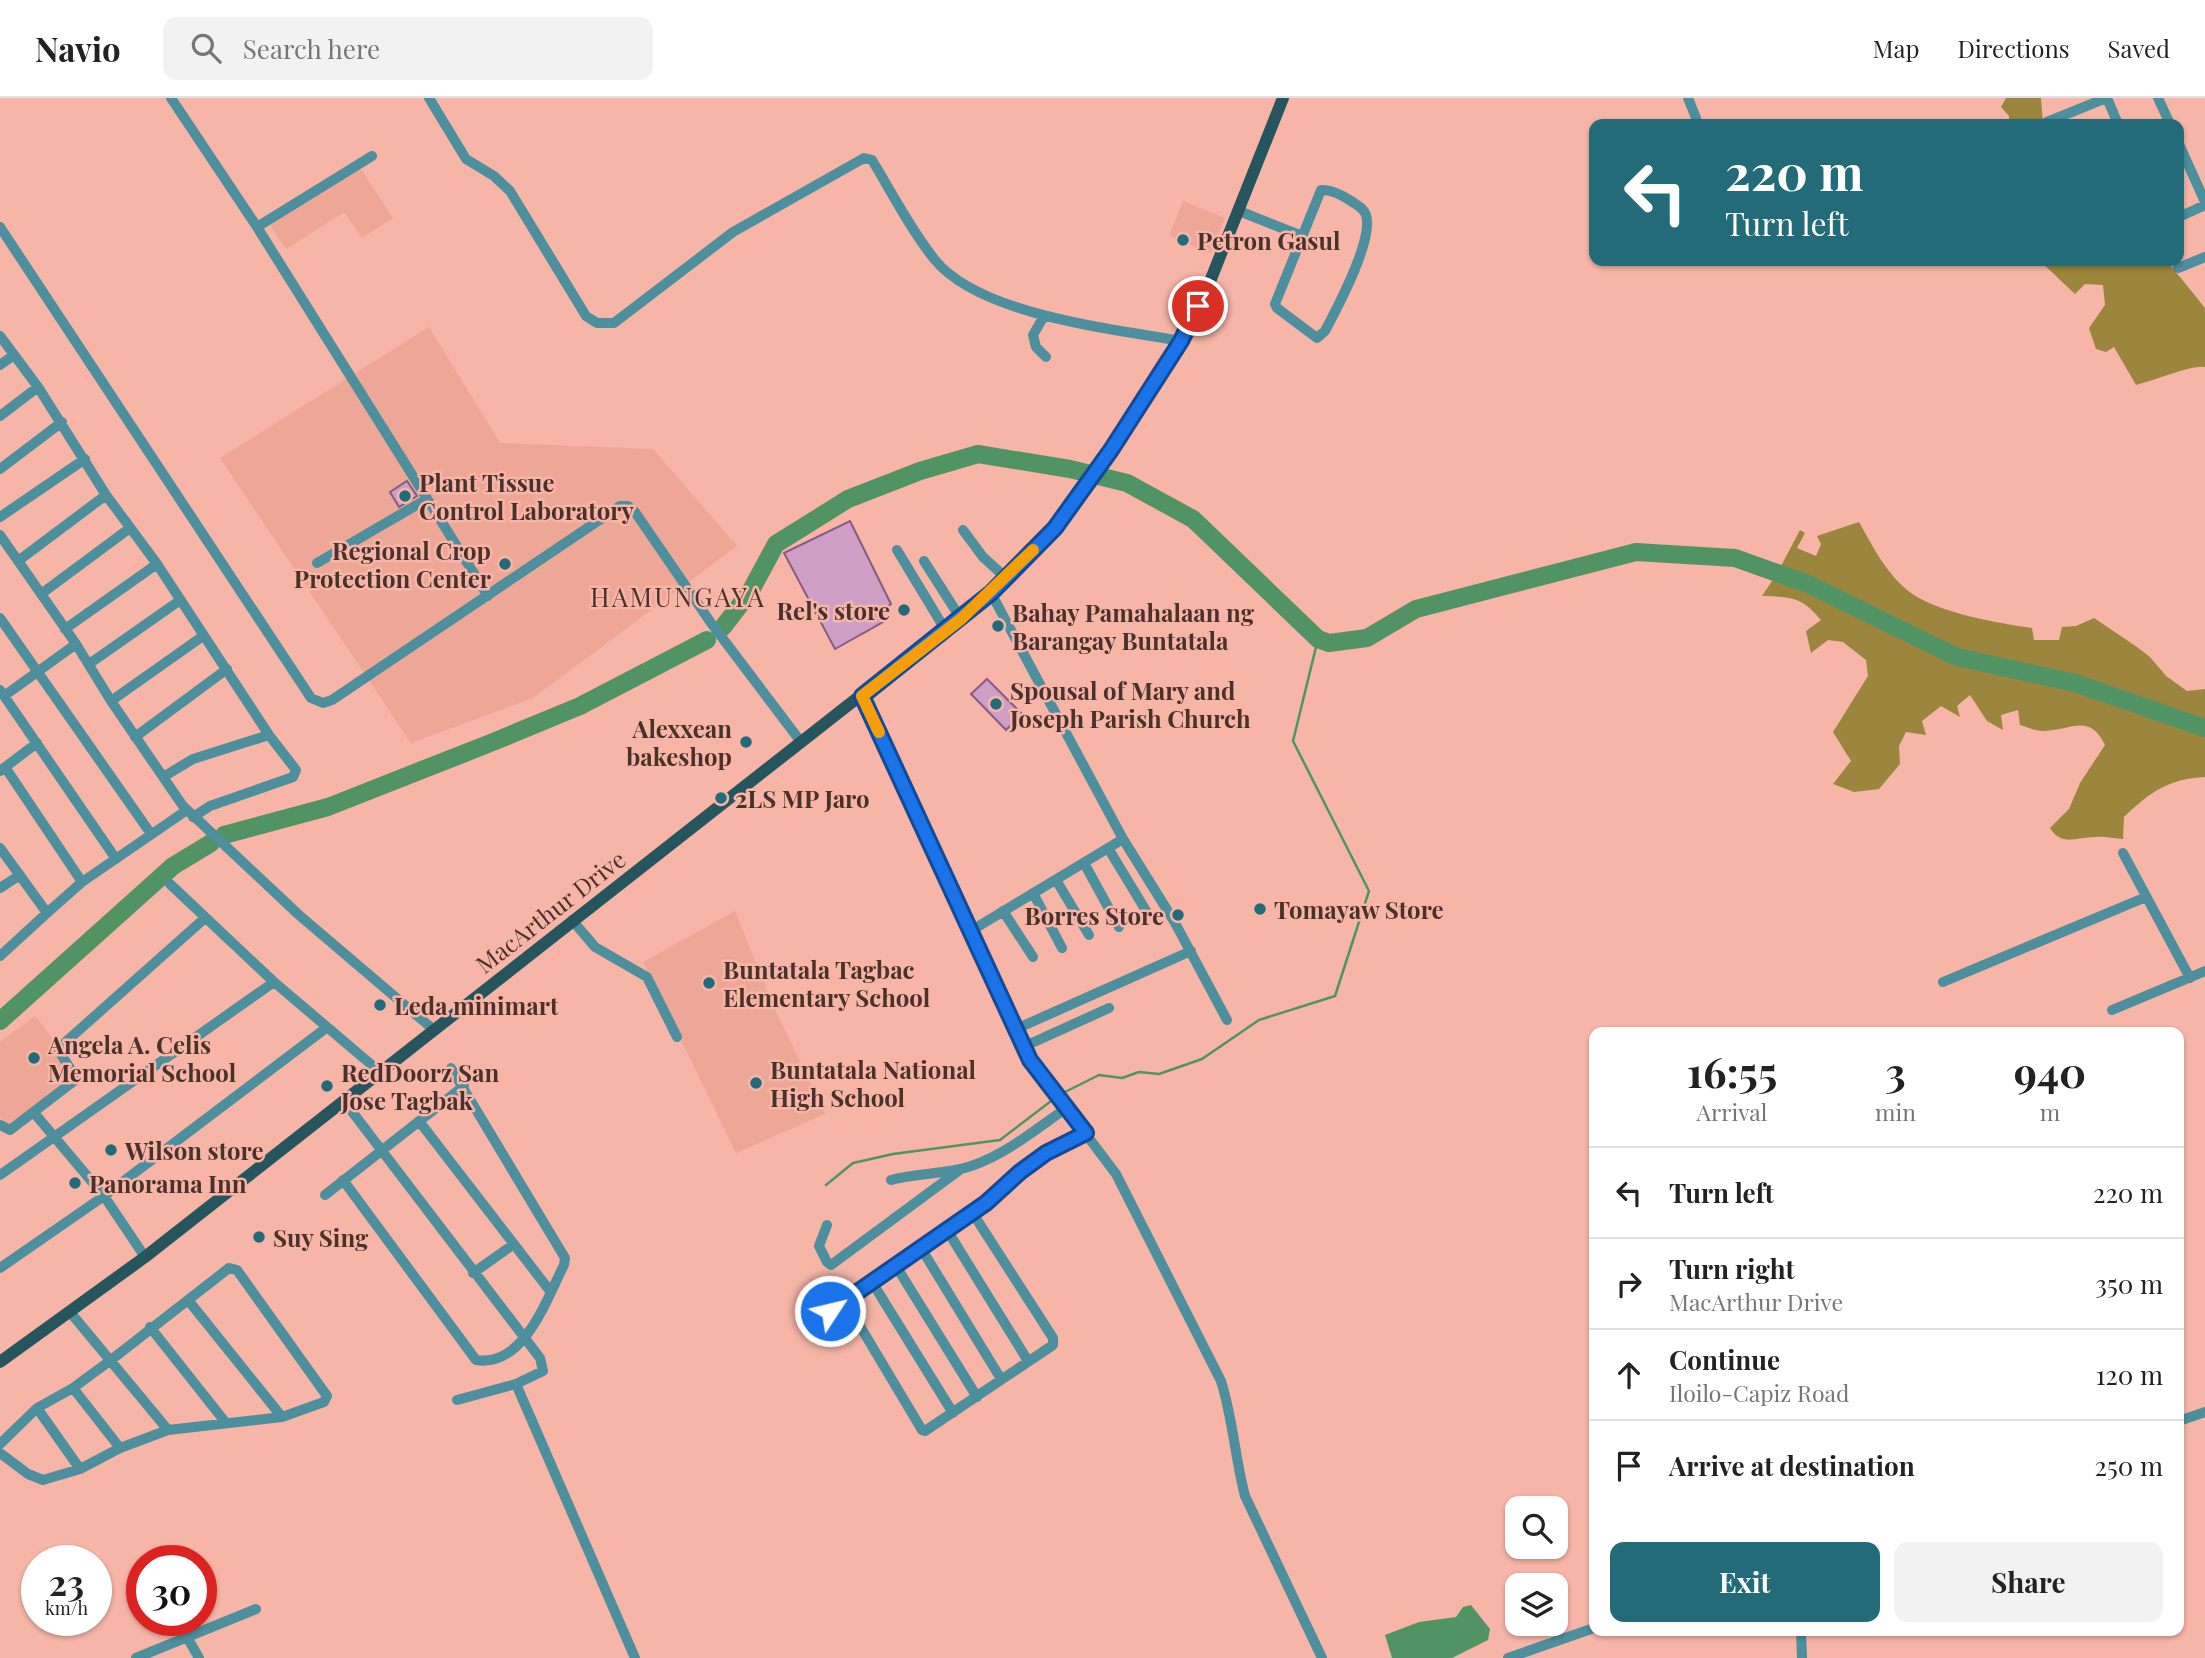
<!DOCTYPE html>
<style>
:root{--surface:#fff;--page:#f2f2f2;--text:#222;--muted:#767676;--line:#e0e0e0;--accent:#236b78}
body{margin:0;font-family:"Playfair Display",serif;background:var(--page);color:var(--text);height:100vh;display:flex;flex-direction:column;font-size:26px;white-space:nowrap}
*{box-sizing:border-box;margin:0}
p{font-size:23px;color:var(--muted)}
.icon{flex:none;width:38px;height:38px;fill:none;stroke:currentColor;stroke-width:2;stroke-linecap:round;stroke-linejoin:round}
.map{position:relative;flex:1;overflow:hidden}
.sheet{position:absolute;left:1589px;top:929px;width:595px;height:609px;display:flex;flex-direction:column;background:var(--surface);border-radius:14px;box-shadow:0 2px 5px #0004}
.sheet>*{flex:none}
.banner{position:absolute;left:1589px;top:21px;width:595px;height:147px;border-radius:14px;box-shadow:0 2px 5px #0004;background:#236b78;color:#fff;overflow:hidden}
.buttons{position:absolute;left:1505px;top:1398px;display:grid;gap:14px}
.buttons a{display:grid;place-items:center;width:63px;height:63px;border-radius:14px;background:var(--surface);box-shadow:0 2px 5px #0004;font-size:35px}
.speed{position:absolute;left:21px;top:1447px;display:flex;gap:14px;font-size:35px;font-weight:700;text-align:center}
.speed>*{display:grid;place-content:center;width:91px;height:91px;border-radius:50%;background:var(--surface);box-shadow:0 2px 5px #0004;line-height:1}
.speed small{font-size:18px;font-weight:400}
.speed .limit{border:10px solid #d22;background:#fff;color:#111}
.pin{position:absolute;display:grid;place-items:center;width:60px;height:60px;color:#fff;margin:-30px;border:4px solid #fff;border-radius:50%;box-shadow:0 2px 7px #0007}
.me{position:absolute;width:77px;margin:-38px;rotate:55deg;stroke-linejoin:round;filter:drop-shadow(0 0 5px #0008)}
.turn{display:flex;align-items:center;gap:24px;height:147px;padding:0 21px;font-size:32px}
.turn .icon{width:91px;height:91px;stroke-width:2.5}
.turn b{display:block;font-size:49px;line-height:60px}
.eta{display:flex;justify-content:space-evenly;align-items:center;height:119px;text-align:center}
.eta b{font-size:42px;font-weight:700;line-height:49px}
.action{display:flex;gap:14px;margin-top:auto;padding:14px 21px}
.action a{flex:1;height:80px;border-radius:14px;background:var(--accent);color:#fff;font-size:28px;font-weight:700;line-height:80px;text-align:center}
.action a+a{background:var(--page);color:var(--text)}
ul{padding:0;list-style:none}
li{display:flex;align-items:center;gap:21px;height:91px;padding:0 21px;border-top:2px solid var(--line)}
li div{flex:1}
li b{display:block;font-size:26px}
li em{font-style:normal}
header{display:flex;align-items:center;gap:42px;box-sizing:border-box;height:98px;padding:0 35px;background:var(--surface);border-bottom:2px solid var(--line)}
header strong{font-size:33px}
nav{display:flex;gap:38px;margin-inline-start:auto;font-size:24px}
.search{width:490px;height:63px;background:var(--page);display:flex;align-items:center;gap:18px;box-sizing:border-box;padding:0 24px;border-radius:14px;color:var(--muted);font-size:26px}
.map>svg:first-child{display:block}
.built{fill:#eea696}
.forest{fill:#9c863d}
.water{fill:#529366}
.lines{fill:none;stroke-linecap:round;stroke-linejoin:round}
.stream{stroke:#529366;stroke-width:2.5}
.river{stroke:#529366;stroke-width:18}
.building{fill:#ce9ec6;stroke:#885b81;stroke-width:2}
.minor{stroke:#4d8f9d;stroke-width:10}
.major{stroke:#26555e;stroke-width:12}
.route-casing{stroke:#114b97;stroke-width:18}
.route{stroke:#1a73e8;stroke-width:12}
.slow{stroke:#f59e0b;stroke-width:12}
.poi-dot{fill:#236b78;stroke:#f6b5a7;stroke-width:2.5}
.labels{text-anchor:middle;dominant-baseline:central;stroke-width:5;stroke-linejoin:round;paint-order:stroke}
.poi-label{font-size:24px;font-weight:bold;fill:#4b312b;stroke:#f6b5a7;text-anchor:start}
.street-label{font-size:24px;fill:#4b312b;stroke:#f6b5a7}
.neighbourhood-label{font-size:26px;letter-spacing:2px;fill:#4b312b;stroke:#f6b5a7}
</style>
<header>
<strong>Navio</strong>
<div class="search"><svg class="icon" aria-label="search" viewBox="0 0 24 24"><circle cx="10" cy="10" r="6"/><path d="M15 15l6 6"/></svg>Search here</div>
<nav><a>Map</a><a>Directions</a><a>Saved</a></nav>
</header>
<div class="map">
<svg width="2205" height="1560" viewBox="0 0 2205 1560">
<rect width="100%" height="100%" fill="#f6b5a7"/>
<path class="built" d="M360,70L393,120L362,140L344,114L286,151L270,127Z
M1183,103L1225,120L1211,155L1169,138Z
M429,229L500,345L653,351L737,448L533,600L411,645L220,360Z
M735,813L773,907L825,1016L736,1055L643,864Z
M35,918L80,975L9,1031L0,1020V944Z"/>
<path class="forest" d="M2006,0H2041L2043,26H2009V18L2001,9Z
M2040,163H2167L2205,210V269C2190,267 2154,283 2136,287L2114,249L2106,254L2096,251L2089,230L2105,207L2103,187L2085,186L2075,196Z
M1859,424C1873,449 1887,477 1911,495C1939,515 1998,525 2032,530L2034,542H2059L2062,529L2076,528L2094,520L2137,549L2150,559L2166,578L2187,593L2205,591V624L2064,577L1951,551L1832,494L1779,472L1800,432L1805,435L1797,450L1816,458L1821,446L1817,438Z
M1776,477L1796,483L1955,561L2082,591L2190,629L2205,637V679C2168,681 2150,694 2124,719L2123,741C2114,741 2104,738 2095,739C2076,739 2062,749 2050,730L2069,711L2080,685L2105,647C2089,614 2071,633 2042,633C2035,633 2027,629 2020,627L2018,612L2001,617L2003,632L1987,623L1970,597L1957,608L1960,619L1941,608L1922,623L1926,637L1906,634L1899,648L1900,666L1879,691L1854,694L1833,686L1851,663L1833,634L1868,578L1866,562L1843,544L1828,542L1811,555L1806,533L1821,522C1802,499 1792,499 1762,498Z"/>
<path class="water" d="M1471,1507L1490,1531L1488,1542L1452,1560H1392L1385,1537L1419,1524L1456,1519L1463,1509Z"/>
<g class="lines">
<path class="stream" d="M1061,996L1099,977L1122,980L1139,974L1159,976L1202,961L1259,922L1335,898L1369,793L1293,643L1318,541
M826,1087L853,1065L893,1056L1000,1042L1055,1000"/>
<path class="river" d="M723,529L750,494L776,446L848,401L920,373L978,356L1070,371L1127,385L1193,421L1318,541L1329,545L1367,540L1416,511L1636,454L1735,460L1808,486L1957,559L2075,585L2205,630
M224,737L328,709L493,644L580,608L707,542
M0,923L173,768L211,745"/>
</g>
<path class="building" d="M407,383L417,398L399,409L390,394Z
M850,423L891,506L879,515L883,524L835,551L784,455Z
M987,581L1022,616L1006,632L971,596Z"/>
<g class="lines">
<path class="minor" d="M171,0L257,129L488,498
M429,0L466,61L494,78L510,93L586,218L597,225H614L733,134L864,60L872,62C892,95 911,132 935,162C980,217 1113,231 1181,243
M1688,0L1696,20
M2107,0L2118,26
M2158,0L2170,26
M2047,24L2106,0
M2179,46L2205,104
M1321,92C1331,91 1342,97 1351,103C1357,107 1364,110 1366,117C1374,142 1337,210 1325,233L1317,240L1277,210L1275,206Z
M1239,113L1302,138
M2179,119L2205,107
M0,129L311,600L323,605L332,602L620,408H628L635,414L711,525L801,644
M257,129L372,58
M2178,170L2205,159
M1044,218L1033,237L1036,249L1046,259
M0,238L38,289L106,397L157,466L269,637L296,672L293,679L210,708L193,719
M0,267L14,257
M0,318L38,289
M0,371L62,324
M0,419L85,361
M963,432L983,459L1005,479
M0,437L76,546L111,603L183,708L299,817L434,932
M897,452L946,533
M18,463L106,397
M924,463L961,521
M317,465L427,401
M991,495L1123,741L1174,823L1227,922
M41,496L130,430
M0,520L151,736
M65,531L157,466
M89,566L179,503
M0,592L116,761
M4,598L76,546
M862,598L1030,962L1116,1076L1221,1283C1233,1321 1235,1360 1245,1398L1322,1560
M111,603L203,538
M135,639L227,571
M5,669L82,784
M0,673L37,645
M163,679L193,661L269,637
M0,750L47,815L82,784L187,712
M1108,750L1148,816
M2123,755L2190,880
M1084,765L1119,829
M1056,782L1089,837
M170,786L274,884L380,974
M0,790L20,777
M1033,795L1062,850
M1003,813L1033,859
M572,822L595,849L647,879L677,939
M969,834L1123,741
M0,858L47,815
M1943,884L2146,799
M2112,912L2205,873
M1016,931L1191,853
M1023,949L1109,910
M344,1003L540,1260L543,1273L516,1286L635,1560
M35,1016L104,1098L145,1159
M419,1023L550,1193
M0,1027L10,1032L74,983L76,980L59,953L60,949L205,820
M0,1077L274,884
M343,1082L476,1262C524,1270 547,1200 564,1167L565,1160L451,970
M891,1082C916,1075 949,1076 971,1068C1006,1056 1035,1032 1065,1011
M325,1097L464,988
M827,1127L819,1148L827,1164L831,1167L961,1071
M947,1132L1028,1263
M921,1150L1001,1281
M896,1168L977,1299
M0,1170L104,1098L326,930
M473,1175L514,1146
M872,1184L953,1315
M188,1202L282,1319
M845,1203L922,1332L925,1333L1053,1247V1240L972,1114
M830,1213L986,1105L1020,1074L1046,1055L1086,1035
M70,1214L168,1332
M150,1229L226,1325
M73,1290L120,1350
M457,1302L516,1286
M37,1310L80,1371
M2179,1323L2205,1314
M0,1346L37,1310L73,1290L111,1262L229,1170L237,1172L327,1298L324,1304L282,1319L168,1332L120,1350L80,1371L43,1382L28,1376L0,1355
M1801,1533L1802,1560
M187,1539L199,1560
M136,1560L256,1511
M1508,1560L1594,1530"/>
<path class="major" d="M0,1264L145,1159L991,495L1055,430L1085,391L1181,243L1207,191L1283,0"/>
</g>
<g class="lines">
<g class="route-casing">
<path id="route" d="M830,1213L986,1105L1020,1074L1046,1055L1086,1035L1030,962L862,598L991,495L1055,430L1111,352L1181,243L1198,208"/>
</g>
<use href="#route" class="route"/>
<path class="slow" d="M879,634L862,598L961,521L1033,452"/>
</g>
<g class="poi-dot">
<circle cx="1183" cy="142" r="7"/>
<circle cx="405" cy="398" r="7"/>
<circle cx="505" cy="466" r="7"/>
<circle cx="904" cy="512" r="7"/>
<circle cx="998" cy="528" r="7"/>
<circle cx="996" cy="606" r="7"/>
<circle cx="746" cy="644" r="7"/>
<circle cx="721" cy="700" r="7"/>
<circle cx="1260" cy="811" r="7"/>
<circle cx="1178" cy="817" r="7"/>
<circle cx="709" cy="885" r="7"/>
<circle cx="380" cy="907" r="7"/>
<circle cx="34" cy="960" r="7"/>
<circle cx="756" cy="985" r="7"/>
<circle cx="327" cy="988" r="7"/>
<circle cx="111" cy="1052" r="7"/>
<circle cx="75" cy="1085" r="7"/>
<circle cx="259" cy="1139" r="7"/>
</g>
<g class="labels">
<g class="poi-label">
<text x="1197" y="142">Petron Gasul</text>
<text x="419" y="384">Plant Tissue<tspan x="419" dy="28">Control Laboratory</tspan></text>
<text x="491" y="452" text-anchor="end">Regional Crop<tspan x="491" dy="28">Protection Center</tspan></text>
<text x="890" y="512" text-anchor="end">Rel's store</text>
<text x="1012" y="514">Bahay Pamahalaan ng<tspan x="1012" dy="28">Barangay Buntatala</tspan></text>
<text x="1010" y="592">Spousal of Mary and<tspan x="1010" dy="28">Joseph Parish Church</tspan></text>
<text x="732" y="630" text-anchor="end">Alexxean<tspan x="732" dy="28">bakeshop</tspan></text>
<text x="735" y="700">2LS MP Jaro</text>
<text x="1274" y="811">Tomayaw Store</text>
<text x="1164" y="817" text-anchor="end">Borres Store</text>
<text x="723" y="871">Buntatala Tagbac<tspan x="723" dy="28">Elementary School</tspan></text>
<text x="394" y="907">Leda minimart</text>
<text x="48" y="946">Angela A. Celis<tspan x="48" dy="28">Memorial School</tspan></text>
<text x="770" y="971">Buntatala National<tspan x="770" dy="28">High School</tspan></text>
<text x="341" y="974">RedDoorz San<tspan x="341" dy="28">Jose Tagbak</tspan></text>
<text x="125" y="1052">Wilson store</text>
<text x="89" y="1085">Panorama Inn</text>
<text x="273" y="1139">Suy Sing</text>
</g>
<g class="street-label">
<text transform="translate(550 813) rotate(-38)">MacArthur Drive</text>
</g>
<g class="neighbourhood-label">
<text x="678" y="498">HAMUNGAYA</text>
</g>
</g>
</svg>
<div class="buttons">
<a><svg class="icon" aria-label="search" viewBox="0 0 24 24"><circle cx="10" cy="10" r="6"/><path d="M15 15l6 6"/></svg></a>
<a><svg class="icon" aria-label="layers" viewBox="0 0 24 24"><path d="M12 4l9 5-9 5-9-5zM3 14l9 5 9-5"/></svg></a>
</div>
<div class="speed"><div>23<small>km/h</small></div><div class="limit">30</div></div>
<div class="pin" style="left:1198px;top:208px;background:#d93025"><svg class="icon" aria-label="arrive" viewBox="0 0 24 24"><path d="M6 21V4h12l-3 4 3 4H6"/></svg></div>
<svg class="me" style="left:830px;top:1213px" viewBox="-20 -20 40 40"><circle r="17" fill="#1a73e8" stroke="#fff" stroke-width="3"/><path d="M0-11L8 9 0 5-8 9z" fill="#fff"/></svg>
<div class="banner">
<div class="turn"><svg class="icon" aria-label="left" viewBox="0 0 24 24"><path d="M17 20v-9H6M10 6l-5 5 5 5"/></svg><div><b>220 m</b>Turn left</div></div>
</div>
<section class="sheet">
<div class="eta">
<div><b>16:55</b><p>Arrival</p></div>
<div><b>3</b><p>min</p></div>
<div><b>940</b><p>m</p></div>
</div>
<ul>
<li><svg class="icon" aria-label="left" viewBox="0 0 24 24"><path d="M17 20v-9H6M10 6l-5 5 5 5"/></svg><div><b>Turn left</b></div><em>220 m</em></li>
<li><svg class="icon" aria-label="right" viewBox="0 0 24 24"><path d="M7 20v-9h11M14 6l5 5-5 5"/></svg><div><b>Turn right</b><p>MacArthur Drive</p></div><em>350 m</em></li>
<li><svg class="icon" aria-label="ahead" viewBox="0 0 24 24"><path d="M12 20V5M6 11l6-6 6 6"/></svg><div><b>Continue</b><p>Iloilo-Capiz Road</p></div><em>120 m</em></li>
<li><svg class="icon" aria-label="arrive" viewBox="0 0 24 24"><path d="M6 21V4h12l-3 4 3 4H6"/></svg><div><b>Arrive at destination</b></div><em>250 m</em></li>
</ul>
<div class="action"><a>Exit</a><a>Share</a></div>
</section>
</div>
